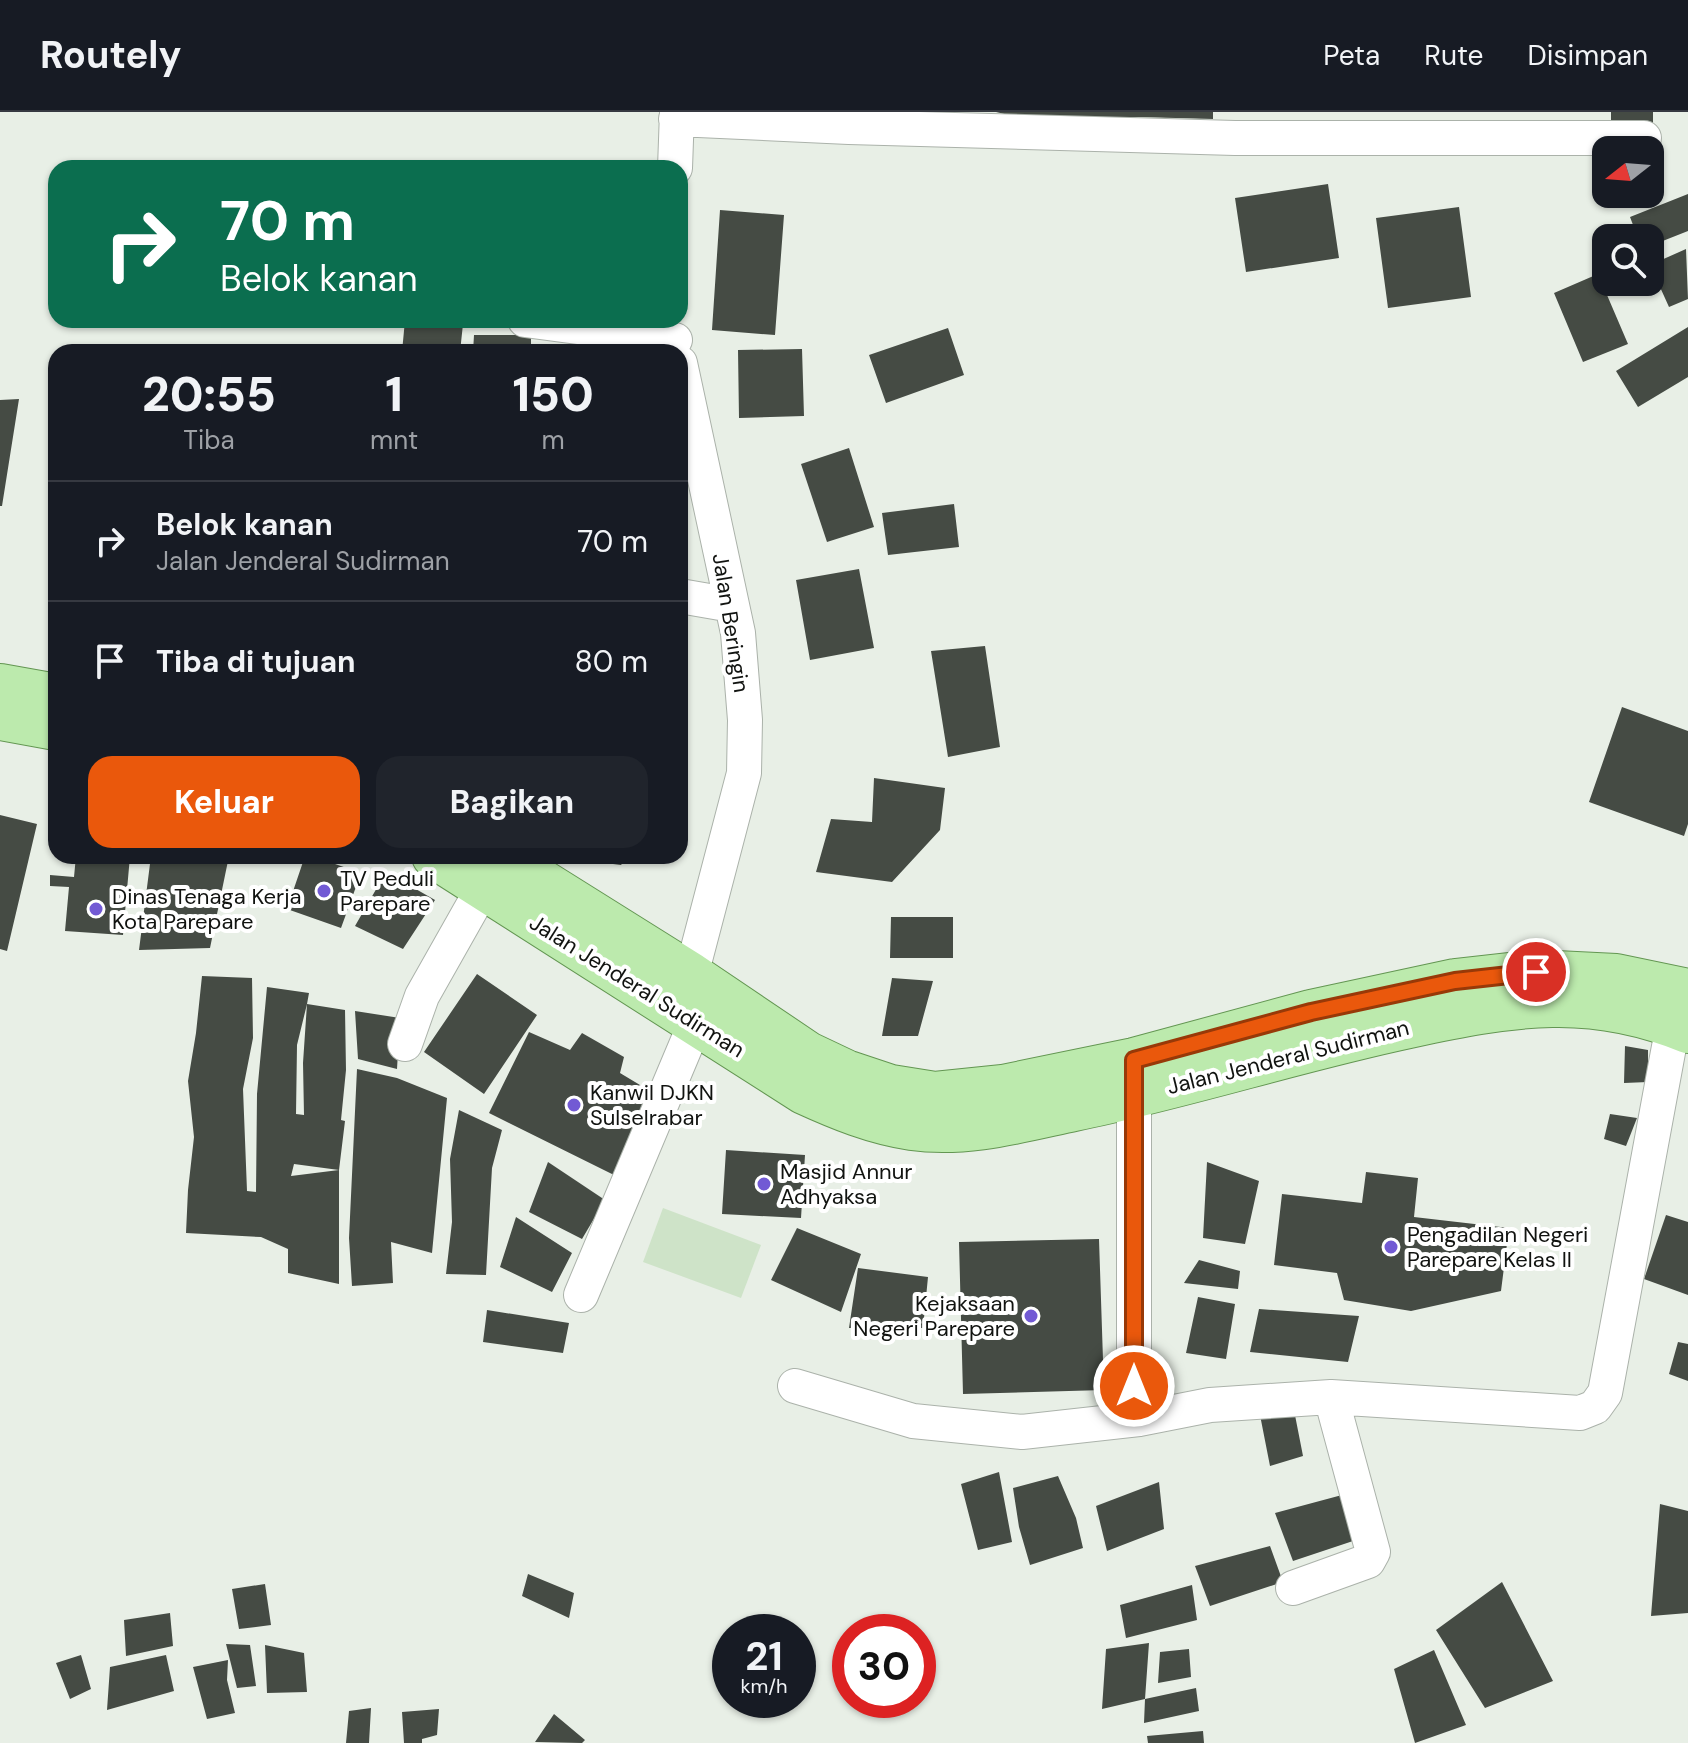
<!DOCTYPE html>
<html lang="id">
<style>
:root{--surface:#171b24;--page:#20242c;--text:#f1f3f6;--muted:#9ea1a6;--line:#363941;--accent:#ea580c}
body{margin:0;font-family:"DM Sans",sans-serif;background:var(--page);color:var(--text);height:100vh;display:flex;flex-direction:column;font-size:30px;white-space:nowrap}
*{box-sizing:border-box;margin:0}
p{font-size:26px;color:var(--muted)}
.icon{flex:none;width:44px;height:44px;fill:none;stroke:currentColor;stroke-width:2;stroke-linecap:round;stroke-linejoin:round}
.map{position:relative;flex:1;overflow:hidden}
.sheet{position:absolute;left:48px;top:232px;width:640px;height:520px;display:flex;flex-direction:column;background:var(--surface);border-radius:24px;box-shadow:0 2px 6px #0004}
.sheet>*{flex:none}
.hud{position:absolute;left:48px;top:48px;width:640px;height:168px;border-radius:24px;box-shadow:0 2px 6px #0004;background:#0b6e4f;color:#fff;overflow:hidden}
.needle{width:52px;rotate:253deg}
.buttons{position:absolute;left:1592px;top:24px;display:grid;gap:16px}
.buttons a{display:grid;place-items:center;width:72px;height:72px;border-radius:16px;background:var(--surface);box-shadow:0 2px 6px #0004;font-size:40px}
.speed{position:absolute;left:712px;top:1502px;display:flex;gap:16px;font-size:40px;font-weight:700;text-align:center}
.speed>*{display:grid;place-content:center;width:104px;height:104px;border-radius:50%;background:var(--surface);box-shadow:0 2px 6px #0004;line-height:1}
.speed small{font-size:20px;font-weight:400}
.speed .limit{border:12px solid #d22;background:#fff;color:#111}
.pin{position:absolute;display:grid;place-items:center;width:68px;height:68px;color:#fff;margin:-34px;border:4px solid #fff;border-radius:50%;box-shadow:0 2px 8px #0007}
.me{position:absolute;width:88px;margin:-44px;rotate:0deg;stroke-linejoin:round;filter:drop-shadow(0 0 6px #0008)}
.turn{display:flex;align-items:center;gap:28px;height:168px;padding:0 40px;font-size:36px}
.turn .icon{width:104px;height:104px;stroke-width:2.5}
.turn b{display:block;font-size:56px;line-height:68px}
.eta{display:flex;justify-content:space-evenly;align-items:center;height:136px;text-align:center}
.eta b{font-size:48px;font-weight:800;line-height:56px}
.action{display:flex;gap:16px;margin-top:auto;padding:16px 40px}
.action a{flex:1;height:92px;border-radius:24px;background:var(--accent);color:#fff;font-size:32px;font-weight:800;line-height:92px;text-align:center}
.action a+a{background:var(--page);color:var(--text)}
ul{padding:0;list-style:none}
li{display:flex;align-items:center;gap:24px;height:120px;padding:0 40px;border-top:2px solid var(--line)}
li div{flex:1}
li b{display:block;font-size:30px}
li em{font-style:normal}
header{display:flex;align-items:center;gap:48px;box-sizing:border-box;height:112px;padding:0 40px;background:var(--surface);border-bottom:2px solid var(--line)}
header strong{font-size:38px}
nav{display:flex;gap:44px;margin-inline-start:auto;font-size:28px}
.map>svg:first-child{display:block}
.green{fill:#cee3c8}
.building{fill:#454b44;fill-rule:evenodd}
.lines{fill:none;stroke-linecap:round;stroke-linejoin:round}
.minor-casing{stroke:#abb2aa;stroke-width:36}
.major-casing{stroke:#639652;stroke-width:46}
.minor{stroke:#fff;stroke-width:34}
.major{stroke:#bceaad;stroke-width:44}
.route-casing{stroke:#983908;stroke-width:20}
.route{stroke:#ea580c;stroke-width:14}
.poi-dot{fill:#725ad4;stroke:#fff;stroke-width:3}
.labels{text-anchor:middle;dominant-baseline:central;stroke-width:8;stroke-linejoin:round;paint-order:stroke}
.street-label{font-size:22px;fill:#111310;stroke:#fff}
.poi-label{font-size:22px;fill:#111310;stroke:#fff;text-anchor:start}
</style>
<header>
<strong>Routely</strong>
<nav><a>Peta</a><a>Rute</a><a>Disimpan</a></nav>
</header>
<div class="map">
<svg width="1688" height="1631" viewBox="0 0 1688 1631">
<rect width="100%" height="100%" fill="#e8efe6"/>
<path class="green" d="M663,1096L761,1133L741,1186L643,1150Z"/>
<path class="building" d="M996,0H1213V7L1138,5L1082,9L1030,8Z
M1611,0H1653V14H1611Z
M1328,72L1339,146L1246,160L1235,86Z
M1688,82V119L1650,134V126H1638L1630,105Z
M1459,95L1471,185L1388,196L1376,106Z
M720,98L784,103L775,223L712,218Z
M1626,115L1631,126H1606V154L1595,128Z
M1686,137L1688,187L1669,195L1650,153Z
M1598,162L1628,232L1583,250L1554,181Z
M405,208L463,212L460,240H402Z
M1688,215V265L1638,295L1616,259Z
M948,216L964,263L886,291L869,243Z
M474,223H531V240H473Z
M802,237L804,304L739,306L738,238Z
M19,287L2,394H0V288Z
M849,336L874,415L827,430L801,352Z
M954,392L959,435L888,443L882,401Z
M859,457L874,536L810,548L796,468Z
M985,534L1000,635L948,645L931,539Z
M1622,595L1688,619V712L1684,724L1589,690Z
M874,666L945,676L940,718L892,770L816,760L831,707L872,710Z
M0,703L37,712L7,839L0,837Z
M76,744H130L123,823L65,819L69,775L50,774V763L74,765Z
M151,744H229L210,836L139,838Z
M305,744H312L361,761L341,816L287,797Z
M602,744H628L621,753L605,751Z
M386,760L435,788L403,837L355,814Z
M891,805H953V846H890Z
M477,862L537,903L484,982L424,940Z
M202,864L252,866L253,926L243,977L247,1079L256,1080L257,982L267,875L309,881L307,892L345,898L346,958L341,1008L345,1009L339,1058V1172L288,1161V1137L261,1125L186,1121L188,1078L194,1025L188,969L196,921ZM307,892L303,951L304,1003L296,1002L297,933ZM294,1052L339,1058L291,1064Z
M892,866L933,869L918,924H882Z
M355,899L400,906L397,957L358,947Z
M529,920L570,938L582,921L624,945L620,961L660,985L616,1064L489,1001Z
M1625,934L1648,938V970L1624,971Z
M357,957L397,966L447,986L432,1141L391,1130L393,1171L352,1174L349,1126Z
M459,998L502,1018L492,1056L486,1163L446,1162L452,1110L450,1047Z
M1610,1002L1637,1006L1626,1034L1604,1027Z
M726,1038L805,1043L801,1106L722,1102Z
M548,1050L605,1088L582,1127L529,1100Z
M1207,1050L1259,1069L1245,1132L1203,1126Z
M1366,1060L1418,1066L1414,1105L1509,1116L1501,1179L1411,1199L1344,1188L1337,1161L1274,1153L1282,1082L1362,1091Z
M1666,1103L1688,1110V1183L1644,1167Z
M516,1105L572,1141L552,1180L500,1155Z
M797,1116L861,1142L841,1200L771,1168Z
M1099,1127L1104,1278L963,1282L959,1130Z
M1199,1148L1240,1159L1238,1177L1184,1171Z
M858,1156L928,1165L923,1216H849Z
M1198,1185L1235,1192L1226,1247L1186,1241Z
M1259,1197L1359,1204L1348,1250L1250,1240Z
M487,1198L569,1211L563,1241L483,1230Z
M1678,1230L1688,1232V1269L1669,1262Z
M1293,1293L1303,1344L1270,1354L1260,1303Z
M999,1360L1012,1430L978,1438L961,1372Z
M1058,1364L1076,1406L1083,1436L1030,1453L1019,1415L1013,1376Z
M1159,1370L1164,1417L1107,1439L1096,1394Z
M1342,1383L1353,1429L1293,1449L1275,1401Z
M1660,1392L1688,1399V1501L1651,1504Z
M1270,1434L1283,1470L1210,1494L1195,1454Z
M528,1462L574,1481L569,1506L522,1484Z
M1502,1470L1553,1569L1485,1596L1436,1518Z
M265,1472L271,1513L239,1517L232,1477Z
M1192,1473L1197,1508L1126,1526L1120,1493Z
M170,1501L173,1534L126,1544L124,1508Z
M1149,1531L1145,1587L1102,1597L1106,1537Z
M226,1532L250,1533L256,1574L237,1576Z
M265,1533L304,1541L307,1580L267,1581Z
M1189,1537L1191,1565L1158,1571L1160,1540Z
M1434,1538L1466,1613L1415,1631L1394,1557Z
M81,1543L91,1577L70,1587L56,1551Z
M166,1543L174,1579L107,1598L110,1555Z
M228,1548L227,1568L235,1601L207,1607L193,1555Z
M1196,1576L1199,1599L1144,1611L1145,1587Z
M371,1596L369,1631H346L349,1599Z
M439,1597L437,1623L422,1627V1631H404L402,1600Z
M554,1602L585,1628L582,1631L535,1630Z
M1203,1619L1204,1631H1148L1147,1624Z"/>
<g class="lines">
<g class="minor-casing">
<path id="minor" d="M676,7L849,15L1235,26H1644
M675,56L677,0
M525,208L675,228
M680,251L738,521L745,608L744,661L691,863
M680,484L732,493
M405,932L422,884L483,776
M1134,961V1274L1139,1307
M581,1183L695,912
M795,1274L913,1309L1022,1320L1139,1307L1210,1293L1331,1285L1580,1301L1595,1295L1605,1281L1673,913
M1293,1476L1368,1449L1373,1440L1331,1285"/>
</g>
<g class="major-casing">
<path id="major" d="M0,574L56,584
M0,606L56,616
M434,744L804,980C839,996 873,1010 912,1016C966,1024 1022,1008 1074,997C1186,974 1296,938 1409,914C1456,904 1503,894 1552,893C1598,892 1646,902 1688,919
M501,744L691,863L808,942L846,960L891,975L935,982L1003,975L1134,948L1311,900L1455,869L1536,860L1616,864L1688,879"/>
</g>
<use href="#minor" class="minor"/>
<use href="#major" class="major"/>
</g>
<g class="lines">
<g class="route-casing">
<path id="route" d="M1134,1274V948L1311,900L1455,869L1536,860"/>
</g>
<use href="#route" class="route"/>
</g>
<g class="poi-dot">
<circle cx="324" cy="779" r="8"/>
<circle cx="96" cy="797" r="8"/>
<circle cx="574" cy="993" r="8"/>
<circle cx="764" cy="1072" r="8"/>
<circle cx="1391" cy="1135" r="8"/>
<circle cx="1031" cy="1204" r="8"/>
</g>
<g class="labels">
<g class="street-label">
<text transform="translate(731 511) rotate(81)">Jalan Beringin</text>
<text transform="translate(637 874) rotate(32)">Jalan Jenderal Sudirman</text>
<text transform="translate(1288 945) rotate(-14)">Jalan Jenderal Sudirman</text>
</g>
<g class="poi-label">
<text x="340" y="766">TV Peduli<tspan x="340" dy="25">Parepare</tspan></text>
<text x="112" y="784">Dinas Tenaga Kerja<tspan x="112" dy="25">Kota Parepare</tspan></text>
<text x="590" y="980">Kanwil DJKN<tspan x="590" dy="25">Sulselrabar</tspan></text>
<text x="780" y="1059">Masjid Annur<tspan x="780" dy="25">Adhyaksa</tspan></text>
<text x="1407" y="1122">Pengadilan Negeri<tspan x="1407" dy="25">Parepare Kelas II</tspan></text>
<text x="1015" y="1191" text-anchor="end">Kejaksaan<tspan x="1015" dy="25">Negeri Parepare</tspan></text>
</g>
</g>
</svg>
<div class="buttons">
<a><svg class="needle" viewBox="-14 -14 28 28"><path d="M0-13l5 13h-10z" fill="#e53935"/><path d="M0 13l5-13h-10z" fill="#9ea1a6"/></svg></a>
<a><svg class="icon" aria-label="search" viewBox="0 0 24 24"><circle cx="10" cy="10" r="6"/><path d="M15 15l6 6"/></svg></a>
</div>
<div class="speed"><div>21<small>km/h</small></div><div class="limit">30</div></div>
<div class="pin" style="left:1536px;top:860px;background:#d93025"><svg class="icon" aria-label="arrive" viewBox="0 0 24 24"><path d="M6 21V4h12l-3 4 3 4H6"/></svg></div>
<svg class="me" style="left:1134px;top:1274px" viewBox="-20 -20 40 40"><circle r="17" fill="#ea580c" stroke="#fff" stroke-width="3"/><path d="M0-11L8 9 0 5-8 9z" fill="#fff"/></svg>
<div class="hud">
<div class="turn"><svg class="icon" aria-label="right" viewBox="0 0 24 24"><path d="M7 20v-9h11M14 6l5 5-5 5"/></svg><div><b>70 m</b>Belok kanan</div></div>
</div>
<section class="sheet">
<div class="eta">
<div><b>20:55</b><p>Tiba</p></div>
<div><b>1</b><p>mnt</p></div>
<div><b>150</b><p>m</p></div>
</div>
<ul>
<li><svg class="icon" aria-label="right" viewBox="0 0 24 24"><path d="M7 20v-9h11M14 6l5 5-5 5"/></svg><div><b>Belok kanan</b><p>Jalan Jenderal Sudirman</p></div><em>70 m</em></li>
<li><svg class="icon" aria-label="arrive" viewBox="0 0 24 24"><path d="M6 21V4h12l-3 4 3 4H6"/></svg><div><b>Tiba di tujuan</b></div><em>80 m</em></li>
</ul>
<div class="action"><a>Keluar</a><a>Bagikan</a></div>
</section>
</div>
